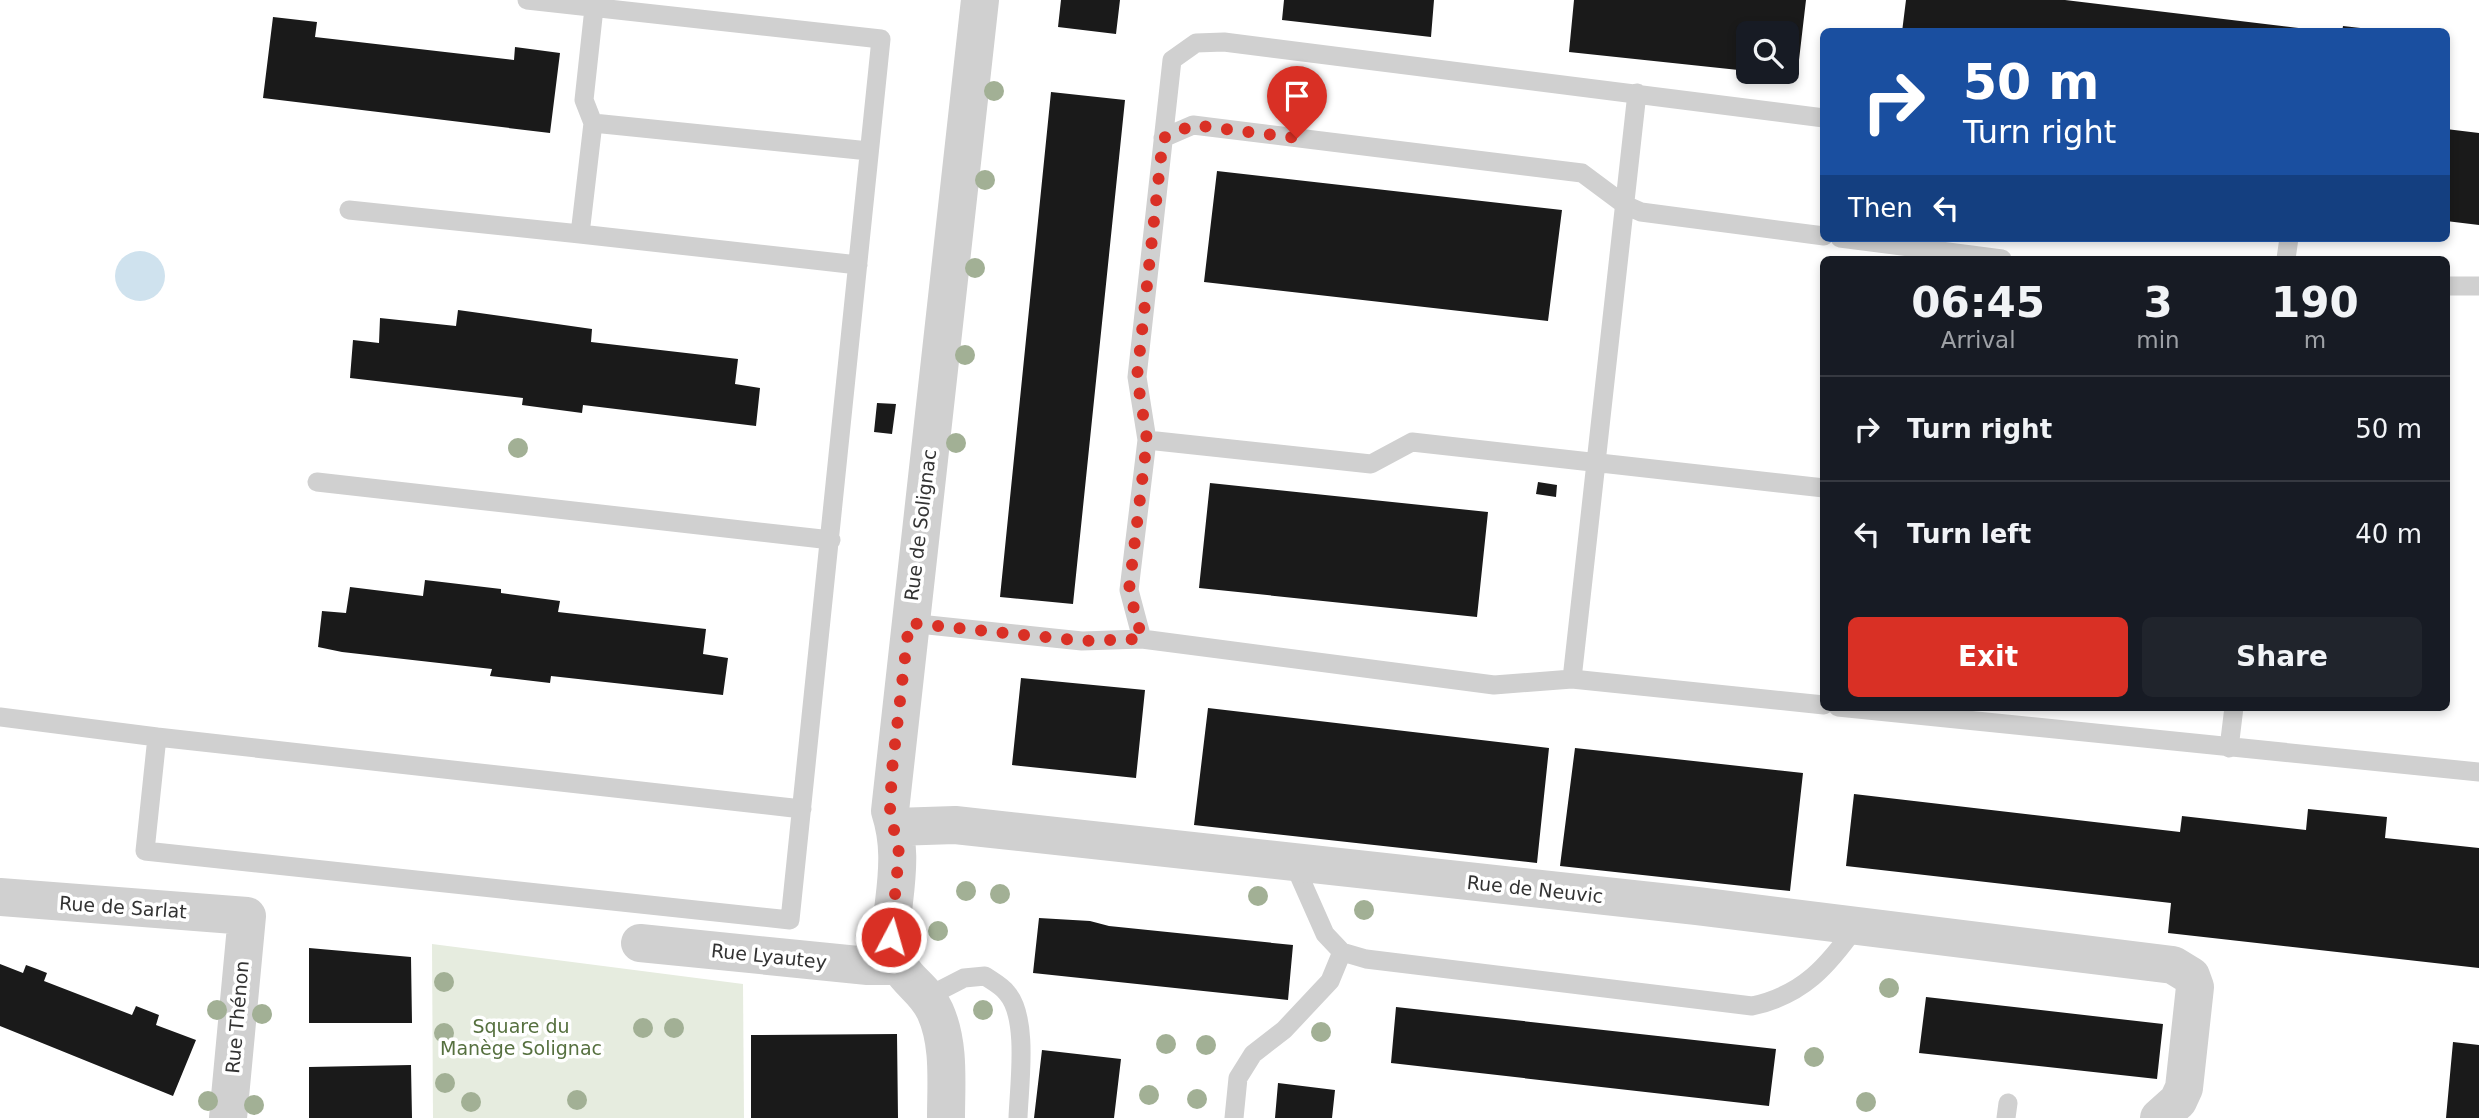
<!DOCTYPE html>
<meta charset="utf-8">
<style>
:root{--surface:#171b24;--page:#20242c;--text:#f1f3f6;--muted:#9ea1a6;--line:#363941;--accent:#d93025}
body{margin:0;font-family:"DejaVu Sans",sans-serif;background:var(--page);color:var(--text);height:100vh;display:flex;flex-direction:column;font-size:26px;white-space:nowrap}
*{box-sizing:border-box;margin:0}
p{font-size:23px;color:var(--muted)}
.icon{flex:none;width:38px;height:38px;fill:none;stroke:currentColor;stroke-width:2;stroke-linecap:round;stroke-linejoin:round}
.map{position:relative;flex:1;overflow:hidden}
.side{position:absolute;left:1820px;top:256px;width:630px;height:455px;display:flex;flex-direction:column;background:var(--surface);border-radius:10px;box-shadow:0 4px 10px #0003}
.side>*{flex:none}
.banner{position:absolute;left:1820px;top:28px;width:630px;height:214px;border-radius:10px;box-shadow:0 4px 10px #0003;background:#1a4fa0;color:#fff;overflow:hidden}
.controls{position:absolute;left:1736px;top:21px;display:grid;gap:14px}
.controls a{display:grid;place-items:center;width:63px;height:63px;border-radius:10px;background:var(--surface);box-shadow:0 4px 10px #0003;font-size:35px}
.pin{position:absolute;display:grid;place-items:center;width:60px;height:60px;color:#fff;margin:-72px -30px;border-radius:50% 50% 50% 0;rotate:-45deg;box-shadow:0 0 7px #0007}
.pin .icon{rotate:45deg}
.me{position:absolute;width:77px;margin:-38px;rotate:6deg;stroke-linejoin:round;filter:drop-shadow(0 0 5px #0008)}
.turn{display:flex;align-items:center;gap:24px;height:147px;padding:0 28px;font-size:32px}
.turn .icon{width:91px;height:91px;stroke-width:2.5}
.turn b{display:block;font-size:49px;line-height:60px}
.then{display:flex;align-items:center;height:66px;padding:0 28px;background:#0003;gap:14px;font-size:26px}
.eta{display:flex;justify-content:space-evenly;align-items:center;height:119px;text-align:center}
.eta b{font-size:42px;font-weight:700;line-height:49px}
.button{display:flex;gap:14px;margin-top:auto;padding:14px 28px}
.button a{flex:1;height:80px;border-radius:10px;background:var(--accent);color:#fff;font-size:28px;font-weight:700;line-height:80px;text-align:center}
.button a+a{background:var(--page);color:var(--text)}
ul{padding:0;list-style:none}
li{display:flex;align-items:center;gap:21px;height:105px;padding:0 28px;border-top:2px solid var(--line)}
li div{flex:1}
li b{display:block;font-size:26px}
li em{font-style:normal}
.map>svg:first-child{display:block}
.green{fill:#e6ecdf}
.water{fill:#cfe2ee}
.building{fill:#1a1a1a}
.lines{fill:none;stroke-linecap:round;stroke-linejoin:round}
.service{stroke:#d0d0d0;stroke-width:19}
.minor{stroke:#d0d0d0;stroke-width:38}
.tree{fill:#a2b095}
.route{stroke:#d93025;stroke-width:12;stroke-dasharray:0 21.6}
.labels{text-anchor:middle;dominant-baseline:central;stroke-width:7;stroke-linejoin:round;paint-order:stroke}
.street-label{font-size:19px;fill:#333;stroke:#fff}
.park-label{font-size:19px;fill:#56703f;stroke:#fff}
</style>
<div class="map">
<svg width="2479" height="1118" viewBox="0 0 2479 1118">
<rect width="100%" height="100%" fill="#fff"/>
<path class="green" d="M432,944L743,984L744,1118H433Z"/>
<path class="water" d="M115 276a25 25 0 1 1 50 0a25 25 0 1 1-50 0Z"/>
<path class="building" d="M1061,0H1120L1116,34L1058,27Z
M1284,0H1434L1431,37L1282,20Z
M1574,0H1806L1797,77L1769,74L1787,72V33H1748V71L1569,52Z
M1906,0H2065L2332,32H1902Z
M273,17L317,22L315,37L514,60L515,47L560,53L550,133L263,98Z
M2343,26L2378,30V32H2342Z
M1051,92L1125,100L1073,604L1000,597Z
M2446,129L2479,133V225L2446,221Z
M1217,171L1562,210L1548,321L1204,282Z
M458,310L592,329L591,342L738,359L735,384L760,388L756,426L583,405L582,413L522,405L523,398L350,378L353,340L379,343L380,318L456,326Z
M877,403L896,404L892,434L874,432Z
M1538,482L1557,485L1556,497L1536,494Z
M1210,483L1488,512L1477,617L1199,588Z
M425,580L501,589V593L560,601L558,612L706,629L703,654L728,658L723,695L551,676L550,683L490,676L492,669L342,652L318,647L322,611L346,613L350,587L423,596Z
M1021,678L1145,690L1136,778L1012,765Z
M1208,708L1549,748L1537,863L1194,825Z
M1575,748L1803,773L1790,891L1560,866Z
M1854,794L2180,832L2182,816L2306,830L2308,809L2387,817L2385,838L2479,848V968L2168,933L2171,903L1846,866Z
M1039,918L1090,921L1109,926L1293,945L1288,1000L1033,973Z
M309,948L411,957L412,1023H309Z
M0,964L23,973L26,965L37,969L47,973L44,981L132,1015L136,1006L159,1015L156,1025L196,1040L173,1096L0,1026Z
M1926,997L2163,1024L2157,1079L1919,1053Z
M1396,1007L1776,1049L1769,1106L1391,1063Z
M897,1034L898,1118H751V1035Z
M2453,1042L2479,1045V1118H2446Z
M1042,1050L1121,1059L1114,1118H1034Z
M411,1065L412,1118H309V1067Z
M1278,1083L1335,1090L1332,1118H1275Z"/>
<g class="lines">
<path class="service" d="M527,0L881,39C849,332 823,626 790,920L145,851L157,737L802,809
M593,123L584,100L594,8
M1163,138L1193,125L1582,173L1625,205L1641,212L1824,236
M349,210L580,234
M1840,238L2002,259
M2286,259L2289,238
M858,265L580,234L593,123L869,151
M2446,286H2479
M1147,440L1371,464L1412,442L1824,488
M317,482L831,540
M909,623L1082,641L1142,639L1494,685L1572,679L1824,705
M1142,639L1129,590L1147,440L1137,377L1172,60L1196,43L1224,42L1824,118
M1572,679L1637,93
M1838,707L2479,772
M0,717L157,737
M2229,748L2234,707
M1294,864L1325,934L1342,952L1366,959L1752,1006C1803,995 1828,966 1857,925
M927,997L964,978L985,976C992,981 1002,986 1007,993C1029,1018 1019,1086 1018,1118
M1234,1118L1238,1078L1253,1054L1284,1030L1330,981L1342,952
M2006,1118L2008,1103"/>
<path class="minor" d="M895,827L955,825L1697,906L2173,965L2191,976L2195,987L2184,1088L2178,1101L2159,1118
M0,897L247,916L228,1118
M640,943L868,966H898
M946,1118C946,1083 950,1044 935,1011C921,981 897,981 891,939C889,928 893,913 894,902C898,869 900,842 890,811L980,0"/>
</g>
<g class="tree">
<circle cx="994" cy="91" r="10"/>
<circle cx="985" cy="180" r="10"/>
<circle cx="975" cy="268" r="10"/>
<circle cx="965" cy="355" r="10"/>
<circle cx="956" cy="443" r="10"/>
<circle cx="518" cy="448" r="10"/>
<circle cx="966" cy="891" r="10"/>
<circle cx="1000" cy="894" r="10"/>
<circle cx="1258" cy="896" r="10"/>
<circle cx="1364" cy="910" r="10"/>
<circle cx="938" cy="931" r="10"/>
<circle cx="444" cy="982" r="10"/>
<circle cx="1889" cy="988" r="10"/>
<circle cx="217" cy="1010" r="10"/>
<circle cx="983" cy="1010" r="10"/>
<circle cx="262" cy="1014" r="10"/>
<circle cx="643" cy="1028" r="10"/>
<circle cx="674" cy="1028" r="10"/>
<circle cx="1321" cy="1032" r="10"/>
<circle cx="444" cy="1033" r="10"/>
<circle cx="1166" cy="1044" r="10"/>
<circle cx="1206" cy="1045" r="10"/>
<circle cx="1814" cy="1057" r="10"/>
<circle cx="445" cy="1083" r="10"/>
<circle cx="1149" cy="1095" r="10"/>
<circle cx="1197" cy="1099" r="10"/>
<circle cx="577" cy="1100" r="10"/>
<circle cx="208" cy="1101" r="10"/>
<circle cx="471" cy="1102" r="10"/>
<circle cx="1866" cy="1102" r="10"/>
<circle cx="254" cy="1105" r="10"/>
</g>
<g class="lines">
<path class="route" d="M891,937L899,853L890,811L892,770L909,623L1083,641L1142,639L1129,590L1147,440L1137,377L1163,138L1193,125L1297,138"/>
</g>
<g class="labels">
<g class="street-label">
<text transform="translate(920 525) rotate(-83)">Rue de Solignac</text>
<text transform="translate(1535 889) rotate(6)">Rue de Neuvic</text>
<text transform="translate(123 907) rotate(4)">Rue de Sarlat</text>
<text transform="translate(769 956) rotate(6)">Rue Lyautey</text>
<text transform="translate(237 1017) rotate(-85)">Rue Thénon</text>
</g>
<g class="park-label">
<text x="521" y="1026">Square du<tspan x="521" dy="22">Manège Solignac</tspan></text>
</g>
</g>
</svg>
<div class="controls">
<a><svg class="icon" aria-label="search" viewBox="0 0 24 24"><circle cx="10" cy="10" r="6"/><path d="M15 15l6 6"/></svg></a>
</div>
<div class="pin" style="left:1297px;top:138px;background:#d93025"><svg class="icon" aria-label="arrive" viewBox="0 0 24 24"><path d="M6 21V4h12l-3 4 3 4H6"/></svg></div>
<svg class="me" style="left:891px;top:937px" viewBox="-20 -20 40 40"><circle r="17" fill="#d93025" stroke="#fff" stroke-width="3"/><path d="M0-11L8 9 0 5-8 9z" fill="#fff"/></svg>
<div class="banner">
<div class="turn"><svg class="icon" aria-label="right" viewBox="0 0 24 24"><path d="M7 20v-9h11M14 6l5 5-5 5"/></svg><div><b>50 m</b>Turn right</div></div>
<div class="then">Then<svg class="icon" aria-label="left" viewBox="0 0 24 24"><path d="M17 20v-9H6M10 6l-5 5 5 5"/></svg></div>
</div>
<section class="side">
<div class="eta">
<div><b>06:45</b><p>Arrival</p></div>
<div><b>3</b><p>min</p></div>
<div><b>190</b><p>m</p></div>
</div>
<ul>
<li><svg class="icon" aria-label="right" viewBox="0 0 24 24"><path d="M7 20v-9h11M14 6l5 5-5 5"/></svg><div><b>Turn right</b></div><em>50 m</em></li>
<li><svg class="icon" aria-label="left" viewBox="0 0 24 24"><path d="M17 20v-9H6M10 6l-5 5 5 5"/></svg><div><b>Turn left</b></div><em>40 m</em></li>
</ul>
<div class="button"><a>Exit</a><a>Share</a></div>
</section>
</div>
